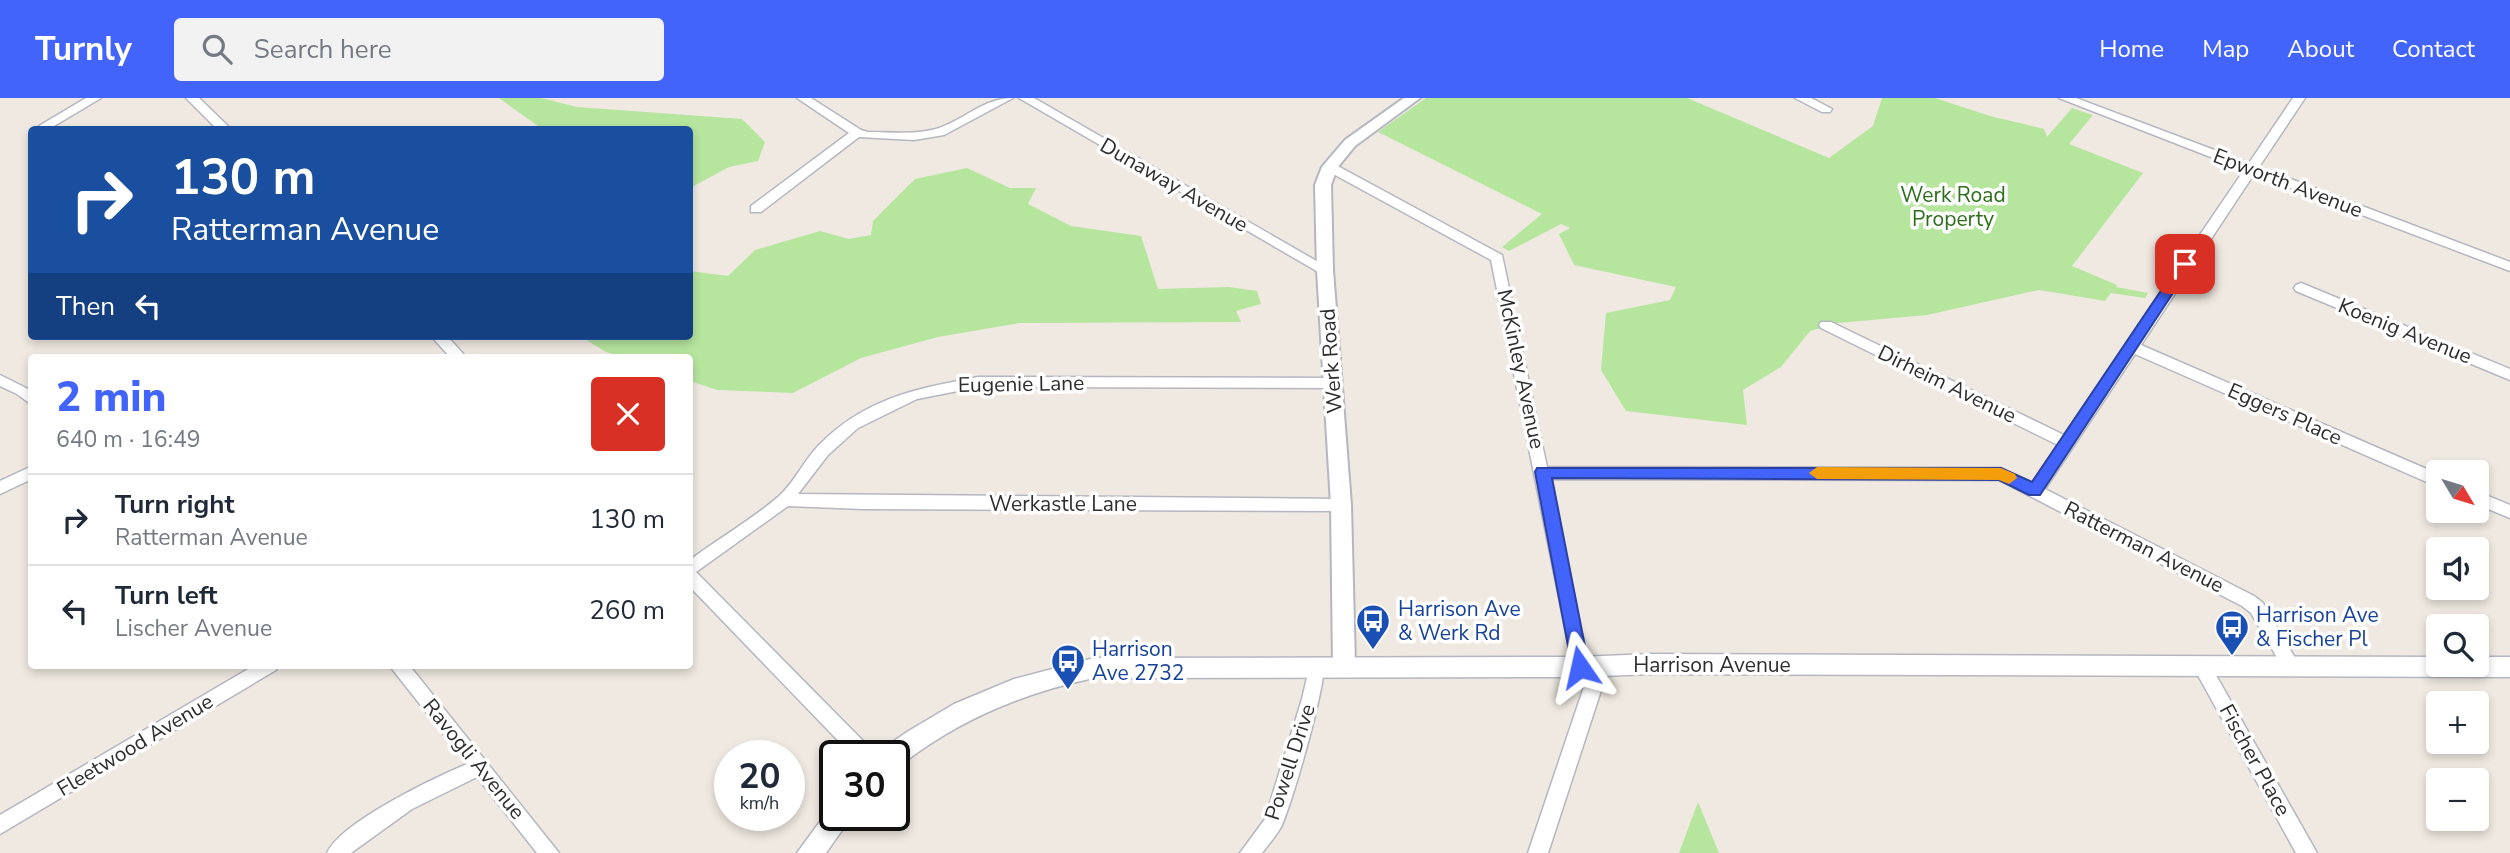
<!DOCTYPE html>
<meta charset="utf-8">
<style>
:root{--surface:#fff;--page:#f2f2f3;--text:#1f2937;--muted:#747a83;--line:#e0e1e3;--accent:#4264fb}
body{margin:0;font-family:"Nunito Sans",sans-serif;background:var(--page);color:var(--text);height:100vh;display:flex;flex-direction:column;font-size:26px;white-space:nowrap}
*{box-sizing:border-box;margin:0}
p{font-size:23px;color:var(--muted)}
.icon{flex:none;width:38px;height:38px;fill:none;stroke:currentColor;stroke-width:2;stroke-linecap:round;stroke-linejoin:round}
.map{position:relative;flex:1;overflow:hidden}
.sheet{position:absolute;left:28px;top:256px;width:665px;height:315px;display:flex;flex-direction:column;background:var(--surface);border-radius:7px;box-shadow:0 4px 10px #0003}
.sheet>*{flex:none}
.hud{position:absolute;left:28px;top:28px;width:665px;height:214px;border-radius:7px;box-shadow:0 4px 10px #0003;background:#1a4fa0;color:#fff;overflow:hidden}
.needle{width:46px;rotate:128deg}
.tools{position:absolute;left:2426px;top:362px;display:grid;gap:14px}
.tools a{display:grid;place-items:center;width:63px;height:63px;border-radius:7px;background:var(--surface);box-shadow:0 4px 10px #0003;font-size:35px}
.speed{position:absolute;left:714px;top:642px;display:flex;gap:14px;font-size:35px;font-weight:700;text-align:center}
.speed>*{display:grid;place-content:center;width:91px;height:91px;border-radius:50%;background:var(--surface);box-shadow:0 4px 10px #0003;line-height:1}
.speed small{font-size:18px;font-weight:400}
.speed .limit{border:4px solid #111;border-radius:10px;background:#fff;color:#111}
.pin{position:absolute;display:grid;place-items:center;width:60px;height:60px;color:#fff;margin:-30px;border-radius:14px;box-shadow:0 4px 10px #0006}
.me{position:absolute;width:77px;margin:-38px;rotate:349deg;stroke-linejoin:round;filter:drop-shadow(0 0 5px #0008)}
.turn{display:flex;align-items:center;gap:24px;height:147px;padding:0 28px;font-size:32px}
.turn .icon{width:91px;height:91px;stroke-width:2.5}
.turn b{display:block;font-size:49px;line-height:60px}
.then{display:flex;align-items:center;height:66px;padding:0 28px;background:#0003;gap:14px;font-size:26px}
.round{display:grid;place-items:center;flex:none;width:74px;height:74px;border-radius:7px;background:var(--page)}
.summary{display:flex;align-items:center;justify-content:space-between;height:119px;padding:0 28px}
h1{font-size:42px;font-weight:800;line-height:52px;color:var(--accent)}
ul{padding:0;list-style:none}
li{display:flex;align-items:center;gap:21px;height:91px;padding:0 28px;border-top:2px solid var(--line)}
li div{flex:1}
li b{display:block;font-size:26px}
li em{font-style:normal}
header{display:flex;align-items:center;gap:42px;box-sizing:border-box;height:98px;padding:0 35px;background:var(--accent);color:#fff}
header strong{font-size:33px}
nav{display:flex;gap:38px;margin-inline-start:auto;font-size:24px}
.search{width:490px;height:63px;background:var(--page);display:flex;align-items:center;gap:18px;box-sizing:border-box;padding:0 24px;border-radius:7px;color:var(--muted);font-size:26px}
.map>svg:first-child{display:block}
.green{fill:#b6e59e}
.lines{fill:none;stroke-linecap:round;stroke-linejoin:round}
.minor-casing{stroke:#b4b7c1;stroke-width:3}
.tertiary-casing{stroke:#b4b7c1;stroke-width:4}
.secondary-casing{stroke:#b4b7c1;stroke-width:3}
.minor{fill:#fff;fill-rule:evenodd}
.tertiary{fill:#fff;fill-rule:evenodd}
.secondary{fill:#fff;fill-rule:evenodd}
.route{fill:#4264fb;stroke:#2b41a3;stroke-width:2}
.slow{fill:#f59e0b}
.labels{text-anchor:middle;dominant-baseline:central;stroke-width:7;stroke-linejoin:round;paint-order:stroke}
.street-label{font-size:21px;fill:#2e2e2e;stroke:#fff}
.park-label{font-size:21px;fill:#2c6e1b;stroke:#fff}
.transit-label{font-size:21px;fill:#164399;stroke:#fff;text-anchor:start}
</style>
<header>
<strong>Turnly</strong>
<div class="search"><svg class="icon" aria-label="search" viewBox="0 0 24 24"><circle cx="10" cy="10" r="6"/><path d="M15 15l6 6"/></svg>Search here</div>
<nav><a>Home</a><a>Map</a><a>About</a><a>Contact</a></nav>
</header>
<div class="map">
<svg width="2510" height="755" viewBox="0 0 2510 755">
<rect width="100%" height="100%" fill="#efe9e1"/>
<path class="green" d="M499,0H541L577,9L742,21L765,44L758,63L729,69L690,90V32L542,31Z
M1426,0H1687L1829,60L1873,28L1882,0H1935L1990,18L2044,31L2047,39L2072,10L2093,17L2069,46L2143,75L2072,168L2117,187L2116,189L2148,195L2145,200L2111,195L2105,203L2039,192L1927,217L1838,225L1810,233L1781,269L1743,292L1747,327L1626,313L1601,272L1606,215L1670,202L1676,189L1574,167L1559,136L1570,130L1561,126L1509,153L1502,149L1542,116L1378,34Z
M967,70L1010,90H1036L1028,106L1071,128L1141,138L1158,191L1229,189L1257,193L1261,206L1236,213L1241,224L1019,225L938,239L861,260L793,295L717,292L690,283V259H621L606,254L580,238H690V173L728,178L755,152L820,133L849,141L871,137L873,123L915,81Z
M1698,704L1719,755H1679Z"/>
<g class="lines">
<g class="minor-casing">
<path id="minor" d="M86,0H101L49,31H41L39,28Z
M186,0H199L232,32H218Z
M797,0H811L861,32L868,34C890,34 915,37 936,31C963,23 983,0 1013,0L944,37L914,42L859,39L761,114H751V108L849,35Z
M1019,0H1034L1332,172L1330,175H1320Z
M1795,0H1811L1832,11L1830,14H1822Z
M2059,0H2076L2249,65L2293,0H2305L2259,69L2510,164V173L2254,76L2141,247L2438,376V389L2135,256L2045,391L2254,498L2263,505L2298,565L2301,570L2298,575L2292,577L2286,575L2251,515L2242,508L1999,382L1550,381L1589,569L1586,574L1580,576L1574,574L1491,162L1326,72V66H1334L1502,157L1547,369L2001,370L2032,385L2058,347L1821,230L1819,227L1821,224H1831L2064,337L2244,72Z
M2301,185L2510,271V282L2296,193L2294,190L2296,187Z
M431,238H447L466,259H450Z
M0,277L32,293V307L17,296L0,288Z
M978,279L1333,280L1340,285L1333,290L978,289L917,301L858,330L828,357L798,396L1341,401L1347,403L1349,407L1347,411L1341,413L863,411L788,408L696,474L872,652L874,658H853L690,489V462C718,441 751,422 778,399C794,385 803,364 818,348C865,300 915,291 978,279Z
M32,368V381L0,396V383Z
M2476,393L2510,407V420L2476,406Z
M1317,560L1323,562C1330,576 1291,709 1281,729C1276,738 1268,747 1262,755H1240L1265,721L1302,601L1311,562Z
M1600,561L1606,563L1609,568L1548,755H1528L1591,568L1594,563Z
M2203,563L2209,565L2317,755H2296L2194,570L2197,565Z
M255,567H279L276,572L0,736V717Z
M389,567H409L559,755H537L477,679L412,711L351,755H327C341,724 434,680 467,666Z"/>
</g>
<g class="tertiary-casing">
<path id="tertiary" d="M1404,0H1420L1355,48L1337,70L1331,87L1333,172L1351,407L1355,567L1352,573L1344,576L1336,573L1333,567L1331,407L1317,172L1315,87L1322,69L1345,42Z"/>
</g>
<g class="secondary-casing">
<path id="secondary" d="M1650,556L2438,559V567H2476V559H2510V579L1650,576L1580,579L1094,580C1023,595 960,621 902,666L894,668V658H881L884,650L907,634L954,606L1014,581L1094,560L1580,559Z
M835,708V718H852L826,755H797L830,710Z"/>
</g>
<use href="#minor" class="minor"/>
<use href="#tertiary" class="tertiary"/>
<use href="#secondary" class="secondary"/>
</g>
<path class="route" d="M2185,162L2192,166L2040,397H2029L1999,382L1552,380L1589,569L1586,574L1580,576L1573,574L1535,374L1537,370H2001L2032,384L2181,163Z"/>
<path class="slow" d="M1817,369L2001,370L2015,376L2017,380L2009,386L1999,382L1817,381L1809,375Z"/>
<defs>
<g id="bus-pin" transform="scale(1.75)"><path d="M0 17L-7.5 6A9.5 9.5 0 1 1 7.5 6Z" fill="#1a4fb4" stroke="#fff"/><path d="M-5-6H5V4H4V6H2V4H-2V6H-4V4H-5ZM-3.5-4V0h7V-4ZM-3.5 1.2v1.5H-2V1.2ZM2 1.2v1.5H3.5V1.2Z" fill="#fff"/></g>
</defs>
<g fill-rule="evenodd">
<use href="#bus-pin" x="1373" y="523"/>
<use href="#bus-pin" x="2232" y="529"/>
<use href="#bus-pin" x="1068" y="563"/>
</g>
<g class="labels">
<g class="street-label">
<text transform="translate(2288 85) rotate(21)">Epworth Avenue</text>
<text transform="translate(1174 87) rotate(30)">Dunaway Avenue</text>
<text transform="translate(2405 233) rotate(22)">Koenig Avenue</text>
<text transform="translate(1331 263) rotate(-94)">Werk Road</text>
<text transform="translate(1521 271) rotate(78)">McKinley Avenue</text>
<text transform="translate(1021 286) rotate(-1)">Eugenie Lane</text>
<text transform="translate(1947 286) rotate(26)">Dirheim Avenue</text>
<text transform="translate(2285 316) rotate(24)">Eggers Place</text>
<text x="1063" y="406">Werkastle Lane</text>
<text transform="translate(2144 449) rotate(27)">Ratterman Avenue</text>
<text x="1712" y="567">Harrison Avenue</text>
<text transform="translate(135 647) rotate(-31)">Fleetwood Avenue</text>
<text transform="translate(474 661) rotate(51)">Ravogli Avenue</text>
<text transform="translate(2255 662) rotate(61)">Fischer Place</text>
<text transform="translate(1290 664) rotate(-72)">Powell Drive</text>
</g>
<g class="park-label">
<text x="1953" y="97">Werk Road<tspan x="1953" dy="24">Property</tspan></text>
</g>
<g class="transit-label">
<text x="1398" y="511">Harrison Ave<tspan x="1398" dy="24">&amp; Werk Rd</tspan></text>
<text x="2256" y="517">Harrison Ave<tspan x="2256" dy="24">&amp; Fischer Pl</tspan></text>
<text x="1092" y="551">Harrison<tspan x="1092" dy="24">Ave 2732</tspan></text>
</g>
</g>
</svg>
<div class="tools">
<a><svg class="needle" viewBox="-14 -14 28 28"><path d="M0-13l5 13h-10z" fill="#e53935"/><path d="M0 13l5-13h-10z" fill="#747a83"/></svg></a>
<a><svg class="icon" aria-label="sound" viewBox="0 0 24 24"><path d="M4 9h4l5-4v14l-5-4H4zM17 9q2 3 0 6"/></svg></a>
<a><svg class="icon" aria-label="search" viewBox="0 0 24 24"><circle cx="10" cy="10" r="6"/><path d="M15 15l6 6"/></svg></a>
<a>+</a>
<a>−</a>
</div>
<div class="speed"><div>20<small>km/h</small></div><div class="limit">30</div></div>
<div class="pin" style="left:2185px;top:166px;background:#d93025"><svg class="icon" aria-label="arrive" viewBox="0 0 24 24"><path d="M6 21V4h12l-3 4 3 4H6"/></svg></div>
<svg class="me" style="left:1580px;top:569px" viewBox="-20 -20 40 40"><path d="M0-17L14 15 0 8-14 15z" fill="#4264fb" stroke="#fff" stroke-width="4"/></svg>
<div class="hud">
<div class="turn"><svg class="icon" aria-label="right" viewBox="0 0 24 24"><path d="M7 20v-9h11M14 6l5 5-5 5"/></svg><div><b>130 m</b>Ratterman Avenue</div></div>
<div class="then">Then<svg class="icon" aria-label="left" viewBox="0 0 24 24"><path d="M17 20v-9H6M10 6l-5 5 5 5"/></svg></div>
</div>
<section class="sheet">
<div class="summary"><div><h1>2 min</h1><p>640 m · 16:49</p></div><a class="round" style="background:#d93025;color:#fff"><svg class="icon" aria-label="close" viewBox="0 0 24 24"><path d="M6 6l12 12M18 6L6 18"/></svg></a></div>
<ul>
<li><svg class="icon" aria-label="right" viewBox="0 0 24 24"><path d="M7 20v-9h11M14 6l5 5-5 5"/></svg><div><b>Turn right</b><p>Ratterman Avenue</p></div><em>130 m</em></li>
<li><svg class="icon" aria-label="left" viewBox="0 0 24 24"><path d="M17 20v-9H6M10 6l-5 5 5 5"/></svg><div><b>Turn left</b><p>Lischer Avenue</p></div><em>260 m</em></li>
</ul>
</section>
</div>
